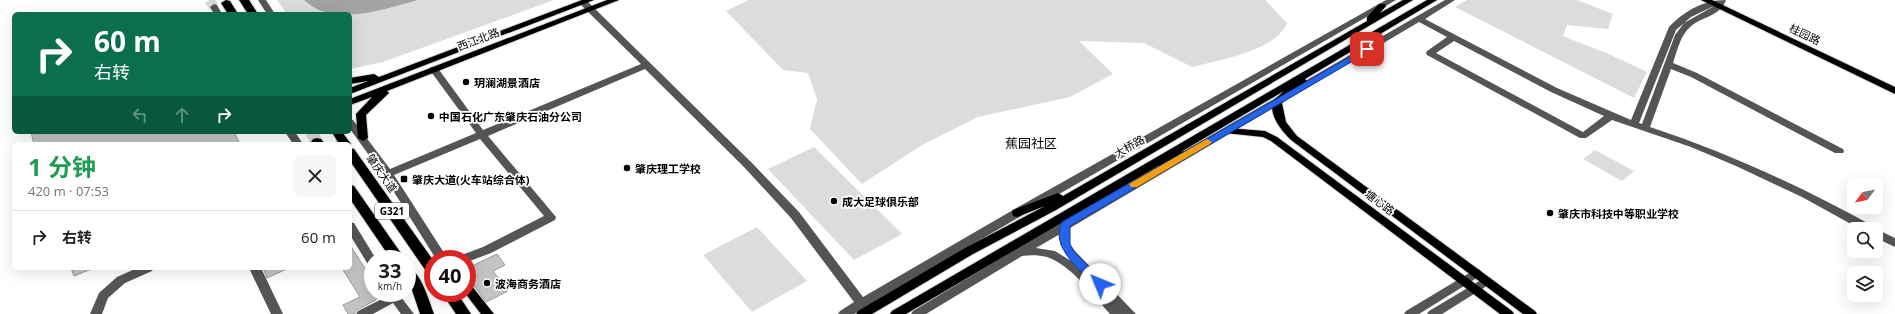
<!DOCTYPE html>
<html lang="zh">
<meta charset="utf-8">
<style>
:root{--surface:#fff;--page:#f6f6f6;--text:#202124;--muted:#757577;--line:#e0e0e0}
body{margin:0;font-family:"Open Sans","Noto Sans SC",sans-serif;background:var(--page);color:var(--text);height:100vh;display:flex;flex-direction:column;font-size:15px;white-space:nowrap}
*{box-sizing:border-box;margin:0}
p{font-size:13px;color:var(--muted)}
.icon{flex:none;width:22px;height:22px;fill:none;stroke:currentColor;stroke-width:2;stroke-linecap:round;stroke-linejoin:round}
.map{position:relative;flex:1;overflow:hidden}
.sheet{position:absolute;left:12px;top:142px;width:340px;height:128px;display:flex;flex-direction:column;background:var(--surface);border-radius:6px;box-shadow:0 4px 16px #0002}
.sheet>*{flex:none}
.top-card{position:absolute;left:12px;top:12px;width:340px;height:122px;border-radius:6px;box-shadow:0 4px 16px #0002;background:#0b6e4f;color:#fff;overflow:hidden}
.needle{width:26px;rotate:238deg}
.controls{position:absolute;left:1847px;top:178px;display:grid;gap:8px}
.controls a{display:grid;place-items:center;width:36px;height:36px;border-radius:6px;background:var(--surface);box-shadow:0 4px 16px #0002;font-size:20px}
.speed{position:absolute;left:364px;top:250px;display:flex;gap:8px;font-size:20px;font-weight:700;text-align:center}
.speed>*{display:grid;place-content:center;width:52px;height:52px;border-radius:50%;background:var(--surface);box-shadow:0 4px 16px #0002;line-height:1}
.speed small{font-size:10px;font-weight:400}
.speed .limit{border:6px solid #d22;background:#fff;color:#111}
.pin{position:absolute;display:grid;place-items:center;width:34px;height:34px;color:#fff;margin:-17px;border-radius:8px;box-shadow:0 2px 6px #0006}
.me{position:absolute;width:44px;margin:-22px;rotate:315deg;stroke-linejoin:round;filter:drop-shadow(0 0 3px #0008)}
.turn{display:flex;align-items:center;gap:14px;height:84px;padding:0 16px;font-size:18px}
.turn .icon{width:52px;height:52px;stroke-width:2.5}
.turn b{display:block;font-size:28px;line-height:34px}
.lanes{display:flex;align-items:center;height:38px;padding:0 16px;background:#0003;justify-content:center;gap:20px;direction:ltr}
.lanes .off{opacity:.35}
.round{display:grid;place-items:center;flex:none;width:42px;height:42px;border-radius:6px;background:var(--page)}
.overview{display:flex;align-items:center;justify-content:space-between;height:68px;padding:0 16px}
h1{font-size:24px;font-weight:700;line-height:30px;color:#1e9e55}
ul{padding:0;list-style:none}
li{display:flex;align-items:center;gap:12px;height:52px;padding:0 16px;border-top:1px solid var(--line)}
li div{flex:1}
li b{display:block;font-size:15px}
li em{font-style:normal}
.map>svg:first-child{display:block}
.green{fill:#dcdcdc}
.water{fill:#a3a3a3}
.building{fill:#c4c4c4;stroke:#999}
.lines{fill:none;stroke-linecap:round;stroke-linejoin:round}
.minor-tunnel{stroke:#d9d9d9;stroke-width:10;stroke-dasharray:10 5;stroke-linecap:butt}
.highway-tunnel{stroke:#d9d9d9;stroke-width:12;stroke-dasharray:12 6;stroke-linecap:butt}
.major-casing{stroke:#dbdbdb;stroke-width:2}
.highway-casing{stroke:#dbdbdb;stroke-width:2}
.minor{fill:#555;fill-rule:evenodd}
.major{fill:#000;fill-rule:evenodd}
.highway{fill:#000;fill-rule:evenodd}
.route{fill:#2563eb;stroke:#184099}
.slow{fill:#f59e0b}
.poi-dot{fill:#000;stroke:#fff;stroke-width:1.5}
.labels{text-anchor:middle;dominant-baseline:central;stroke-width:3.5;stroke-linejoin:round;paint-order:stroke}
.shield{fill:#fff;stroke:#4c4c4c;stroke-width:1}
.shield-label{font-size:10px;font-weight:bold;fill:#000}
.street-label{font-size:11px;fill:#000;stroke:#fff}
.poi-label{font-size:11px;font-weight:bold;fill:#000;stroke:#fff;text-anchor:start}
.quarter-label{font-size:13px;fill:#000;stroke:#fff}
</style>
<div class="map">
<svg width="1895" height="314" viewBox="0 0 1895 314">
<rect width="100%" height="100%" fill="#fff"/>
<path class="green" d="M277,0H304L323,11L334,14H287Z
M418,0H554L383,62L350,69V15Z
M749,0H1265L1287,23C1276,51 1218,60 1192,67L1144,43L1079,41L1113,74L1070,97L978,117L922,145L862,184L810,129L817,99L808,73L783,70L726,11Z
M1467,0H1577L1613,14L1608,29L1567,25L1563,36L1611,55L1647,72L1634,98L1455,7Z
M814,147L902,234L854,260L768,169Z
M1595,150L1634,171L1622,181L1583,159Z
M757,227L807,281L752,312L703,255Z"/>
<path class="water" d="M304,0H418C384,9 333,28 304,0Z"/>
<path class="building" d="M31,132H234L240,144H34Z
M350,245L373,281V293H380L376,300L357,310L354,314H348L343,305L360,297L342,268H350Z
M497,254L505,265L493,271L508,291L486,302L467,276L474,265Z
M71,268H94L74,276Z
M263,268H289L267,278Z"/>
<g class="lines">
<path class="minor-tunnel" d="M209,0L214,7"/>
<path class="highway-tunnel" d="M311,132L317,142"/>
<g class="major-casing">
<path id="major" d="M582,0H594L350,94V88L368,81L350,84V78L374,74L379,77Z
M607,0H619L387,91L389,93L366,115L368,138L363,141L358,138L356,114L372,97L350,105V99Z
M1403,0H1413L1056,210L973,254L872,314H856L858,311L965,248L1045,206L1017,217L1013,216L1012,213L1013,210L1058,193L1063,196L1367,21V17L1379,4H1385L1386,6L1380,13Z
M1427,0H1437L1305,79L1307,81L1305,83L1282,103L1286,122L1297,136L1535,311L1537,314H1523L1291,140C1282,131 1267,114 1274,100L1284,91L1181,152L1188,150L1192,151L1193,153L1192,155L1165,165L1158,166L906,314H890L892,311Z
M1701,0H1712L1895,87V94Z
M1228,128L1265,131L1277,137L1512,311L1514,314H1500L1271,141L1263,137L1225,133L1223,131Z
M467,284L471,285L494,314H481L465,293H467Z"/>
</g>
<g class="highway-casing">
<path id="highway" d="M226,0L230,1L238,14H228L221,3Z
M239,0H249L258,14H248Z
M332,132H342L351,144L350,145V144H339Z
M317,138L321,139L325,144H312L311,142L313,139Z
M350,148L354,149L433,260V275L428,274L350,161Z
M350,185L354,186L405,259H391L350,199Z
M407,267C421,271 429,301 434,314H420L412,290L407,283Z
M442,293H457L471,314H456Z"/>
</g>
<path class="minor" d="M258,0H266L275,14H267Z
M584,0L587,1L752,163L799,212L863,297L1013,210L1386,0H1396L1021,216L854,314H838L840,311L854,302L791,218L744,167L645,69L488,136L556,217L555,220L491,253L467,262V259H457L459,256L483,247L544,216L480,139L394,175L448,259H436L384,176L350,129V119L353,120L390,169L476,133L429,69L431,67H437L483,130L641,64L581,5V1Z
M1445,0H1455L1425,19L1557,88L1631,120L1669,27C1684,11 1704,0 1726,0C1719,18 1701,16 1689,28C1680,37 1677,51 1673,63L1697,73L1843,149L1844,151L1843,153H1835L1691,77L1671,69L1650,127C1728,153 1801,186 1873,226L1874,229H1860L1802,197L1736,166L1691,147L1612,120L1586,138H1580L1427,55L1426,53L1427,51L1447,37L1419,22L1070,228V244L1075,251L1136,314H1110C1094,296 1071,265 1047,257C1039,255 1030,255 1022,256L926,314H911L913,311L1061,222ZM1716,5L1684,23L1675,35L1642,124L1639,123L1676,30L1691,17ZM1454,41L1551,92L1604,116L1583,132L1436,53ZM1060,234V244L1071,261L1055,251L1036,248Z
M214,4L217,5L222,14H214L210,7Z
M285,132H295L303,144H293Z
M350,222L354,223L376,259H373V267L369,266L350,235Z
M1876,229L1895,238V247L1876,238Z
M137,268H154L152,271L125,283L108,298L102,314H90L99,293L117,277Z
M249,268H261L283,314H271Z
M1476,269L1480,270L1482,273L1480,276L1419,314H1404L1406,311Z
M1486,277L1490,278L1492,281L1490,284L1442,314H1427L1429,311Z
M386,293H398L414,314H401L393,303L373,314H356L358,311L388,296Z"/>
<use href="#major" class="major"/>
<use href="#highway" class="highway"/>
</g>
<path class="route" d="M1367,47L1371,49L1370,51L1070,226V244L1074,252L1104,281L1105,284L1104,287H1097C1082,272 1049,247 1062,222Z"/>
<path class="slow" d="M1207,139L1212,142L1210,144L1137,187H1131L1129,184Z"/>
<g class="poi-dot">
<circle cx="466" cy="82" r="4"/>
<circle cx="431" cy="116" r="4"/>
<circle cx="627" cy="168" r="4"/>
<rect x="400" y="175" width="8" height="8" rx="2"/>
<circle cx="834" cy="201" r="4"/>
<circle cx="1550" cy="213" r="4"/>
<circle cx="487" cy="283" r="4"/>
</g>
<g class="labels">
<rect class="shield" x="375" y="203" width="34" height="16" rx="3"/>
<g class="shield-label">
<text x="392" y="211">G321</text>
</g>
<g class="street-label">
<text transform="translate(1805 34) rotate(25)">桂园路</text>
<text transform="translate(478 39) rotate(-21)">西江北路</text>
<text transform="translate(1129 146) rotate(-30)">大桥路</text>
<text transform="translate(382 173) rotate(55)">肇庆大道</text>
<text transform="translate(1380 202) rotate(37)">塘心路</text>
</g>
<g class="poi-label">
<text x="474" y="82">玥澜湖景酒店</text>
<text x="439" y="116">中国石化广东肇庆石油分公司</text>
<text x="635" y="168">肇庆理工学校</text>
<text x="412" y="179">肇庆大道(火车站综合体)</text>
<text x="842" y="201">成大足球俱乐部</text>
<text x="1558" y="213">肇庆市科技中等职业学校</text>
<text x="495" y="283">波海商务酒店</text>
</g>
<g class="quarter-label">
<text x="1031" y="143">蕉园社区</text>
</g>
</g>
</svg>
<div class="controls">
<a><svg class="needle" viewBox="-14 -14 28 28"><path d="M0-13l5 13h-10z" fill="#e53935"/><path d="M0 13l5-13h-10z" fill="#757577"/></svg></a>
<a><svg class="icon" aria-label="search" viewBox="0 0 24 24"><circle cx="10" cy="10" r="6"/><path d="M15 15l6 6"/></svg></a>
<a><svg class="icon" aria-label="layers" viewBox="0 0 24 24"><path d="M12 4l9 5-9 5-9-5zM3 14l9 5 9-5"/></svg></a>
</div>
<div class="speed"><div>33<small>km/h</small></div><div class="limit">40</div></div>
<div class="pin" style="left:1367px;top:49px;background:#d93025"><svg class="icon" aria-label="arrive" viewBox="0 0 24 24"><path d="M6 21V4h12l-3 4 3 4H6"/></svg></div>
<svg class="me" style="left:1100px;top:284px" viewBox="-20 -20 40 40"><circle r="19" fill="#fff"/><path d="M0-13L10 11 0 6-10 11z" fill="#2563eb"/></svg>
<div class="top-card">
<div class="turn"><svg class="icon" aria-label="right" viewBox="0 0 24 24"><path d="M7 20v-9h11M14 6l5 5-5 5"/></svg><div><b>60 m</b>右转</div></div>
<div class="lanes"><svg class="icon off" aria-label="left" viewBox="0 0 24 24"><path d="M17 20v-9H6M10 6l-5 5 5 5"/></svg><svg class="icon off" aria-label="ahead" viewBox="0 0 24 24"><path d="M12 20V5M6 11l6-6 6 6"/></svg><svg class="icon" aria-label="right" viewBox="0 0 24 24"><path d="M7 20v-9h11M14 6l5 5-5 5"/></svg></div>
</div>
<section class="sheet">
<div class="overview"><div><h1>1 分钟</h1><p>420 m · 07:53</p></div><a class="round"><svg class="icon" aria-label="close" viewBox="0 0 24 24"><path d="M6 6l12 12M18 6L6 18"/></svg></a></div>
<ul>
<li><svg class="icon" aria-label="right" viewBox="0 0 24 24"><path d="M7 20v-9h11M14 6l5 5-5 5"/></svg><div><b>右转</b></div><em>60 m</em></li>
</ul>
</section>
</div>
